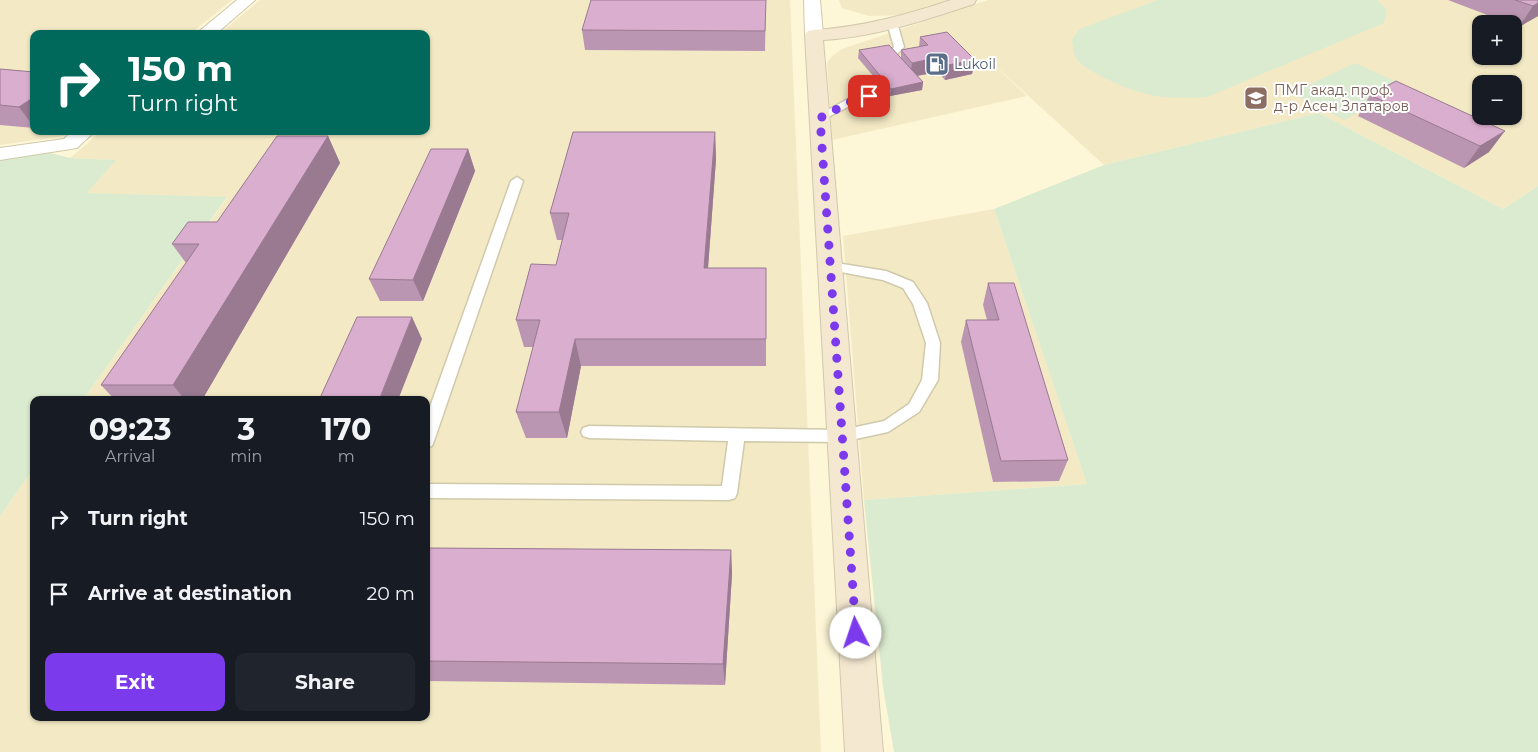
<!DOCTYPE html>
<meta charset="utf-8">
<style>
:root{--surface:#171b24;--page:#20242c;--text:#f1f3f6;--muted:#9ea1a6;--accent:#7c3aed}
body{margin:0;font-family:Montserrat,sans-serif;background:var(--page);color:var(--text);height:100vh;display:flex;flex-direction:column;font-size:19px;white-space:nowrap}
*{box-sizing:border-box;margin:0}
p{font-size:16px;color:var(--muted)}
.icon{flex:none;width:28px;height:28px;fill:none;stroke:currentColor;stroke-width:2;stroke-linecap:round;stroke-linejoin:round}
.map{position:relative;flex:1;overflow:hidden}
.sheet{position:absolute;left:30px;top:396px;width:400px;height:325px;display:flex;flex-direction:column;background:var(--surface);border-radius:10px;box-shadow:0 1px 4px #0004}
.sheet>*{flex:none}
.hud{position:absolute;left:30px;top:30px;width:400px;height:105px;border-radius:10px;box-shadow:0 1px 4px #0004;background:#00695c;color:#fff;overflow:hidden}
.tools{position:absolute;left:1472px;top:15px;display:grid;gap:10px}
.tools a{display:grid;place-items:center;width:50px;height:50px;border-radius:10px;background:var(--surface);box-shadow:0 1px 4px #0004;font-size:25px}
.pin{position:absolute;display:grid;place-items:center;width:42px;height:42px;color:#fff;margin:-21px;border-radius:10px;box-shadow:0 2px 8px #0006}
.me{position:absolute;width:55px;margin:-28px;rotate:356deg;stroke-linejoin:round;filter:drop-shadow(0 0 4px #0008)}
.turn{display:flex;align-items:center;gap:18px;height:105px;padding:0 15px;font-size:22px}
.turn .icon{width:65px;height:65px;stroke-width:2.5}
.turn b{display:block;font-size:35px;line-height:42px}
.eta{display:flex;justify-content:space-evenly;align-items:center;height:85px;text-align:center}
.eta b{font-size:30px;font-weight:700;line-height:35px}
.cta{display:flex;gap:10px;margin-top:auto;padding:10px 15px}
.cta a{flex:1;height:58px;border-radius:10px;background:var(--accent);color:#fff;font-size:20px;font-weight:700;line-height:58px;text-align:center}
.cta a+a{background:var(--page);color:var(--text)}
ul{padding:0;list-style:none}
li{display:flex;align-items:center;gap:15px;height:75px;padding:0 15px}
li div{flex:1}
li b{display:block;font-size:19px}
li em{font-style:normal}
.map>svg:first-child{display:block}
.built{fill:#f3eac5;fill-rule:evenodd}
.green{fill:#dbebcf}
.lines{fill:none;stroke-linecap:round;stroke-linejoin:round}
.lane-casing{stroke:#d0c9ab;stroke-width:3}
.street-casing{stroke:#d0c9ab;stroke-width:2}
.secondary-casing{stroke:#d0c9ab;stroke-width:2}
.lane{fill:#fff;fill-rule:evenodd}
.street{fill:#fff;fill-rule:evenodd}
.secondary{fill:#f5e8d1;fill-rule:evenodd}
.wall{fill:#bb96b2}
.shaded-wall{fill:#997a91}
.building{fill:#daaecf;stroke:#997a91}
.route{stroke:#7c3aed;stroke-width:9;stroke-dasharray:0 16.2}
.labels{text-anchor:middle;dominant-baseline:central;stroke-width:4;stroke-linejoin:round;paint-order:stroke}
.far-service-label{font-size:14px;fill:#4e5e75;stroke:#fff;text-anchor:start}
.far-education-label{font-size:14px;fill:#785e54;stroke:#fff;text-anchor:start}
</style>
<div class="map">
<svg width="1538" height="752" viewBox="0 0 1538 752">
<rect width="100%" height="100%" fill="#fdf6d7"/>
<path class="built" d="M0,0H232L190,34H34V131H69L63,136L0,145Z
M260,0H790L821,752H0V516L34,468V718H426V400H83L227,198L87,193L115,160L70,158L102,131H426V34H219Z
M839,0H955L909,15L869,16L842,8Z
M988,0H1508L1538,11V186L1503,209L1319,113L1104,165L988,59L1027,96L832,140L827,63L832,56L842,49ZM1481,24H1514V56H1481ZM1481,84H1514V116H1481Z
M994,209L1087,484L864,500L843,236Z"/>
<path class="green" d="M1158,0H1377L1387,10L1384,23L1207,97C1163,100 1138,96 1099,75C1091,71 1078,64 1075,56C1073,51 1073,45 1072,40L1079,29Z
M1355,63L1408,87L1344,120L1291,93Z
M1319,113L1503,209L1538,186V752H894L883,687L864,500L1087,484L994,209L1104,165Z
M50,153L70,158L116,160L87,193L227,197L83,400H34V468L0,516V159Z"/>
<g class="lines">
<g class="lane-casing">
<path id="lane" d="M893,23L898,26L904,47L889,63L892,67L891,69H883L879,63L894,47L888,26Z
M900,82L904,83L907,88L906,90L856,103L824,119H816L815,117L848,99L896,86V83Z
M517,177L523,181L434,441L432,446L426,447V418L511,181Z
M830,262L886,271L913,282L927,303L940,343L938,380L919,412L888,432L842,442L744,441L737,493L735,498L729,500L426,498V484L722,486L728,441L589,438L583,436L581,432L583,428L589,426L842,430L884,421L909,404L922,380L926,343L913,304L903,288L883,280L825,269L823,266L825,263Z"/>
</g>
<g class="street-casing">
<path id="street" d="M237,0H255L216,34H196Z
M804,0H820L823,35L820,39L814,40L808,39L805,35Z
M72,131H95L77,148L0,160V148L64,139Z"/>
</g>
<g class="secondary-casing">
<path id="secondary" d="M951,0H976L974,4C925,20 876,37 823,40L883,752H845L805,35L808,31L814,30C862,27 906,15 951,0Z"/>
</g>
<use href="#lane" class="lane"/>
<use href="#street" class="street"/>
<use href="#secondary" class="secondary"/>
</g>
<path class="wall" d="M766,0L765,51L585,50L582,30Z
M1448,0H1538V16L1519,27L1514,25V24H1511Z
M920,37L975,60L972,74L945,80L938,72L917,76L923,82L922,90L890,96L858,58L859,50L901,57V50L919,47Z
M0,69L34,72V128L0,125Z
M1396,81L1489,152L1464,168L1358,116L1370,95Z
M715,132L716,159L708,268H766V366H581L567,438H526L516,412L533,347H524L516,320L556,265L562,240H557L550,213Z
M328,136L340,163L202,400H115L101,385L186,263L172,244L217,222Z
M468,149L475,171L423,301H380L369,279Z
M988,283L1068,460L1059,481L993,482L961,342L966,320H987L983,305Z
M426,548L731,550L732,574L725,685L426,681Z"/>
<path class="shaded-wall" d="M1538,3V16L1519,27L1533,6Z
M940,57L938,72L910,77L912,63Z
M975,60L972,74L945,80L948,65Z
M923,82L922,90L890,96L891,89Z
M34,97V127L19,107Z
M1505,131L1489,152L1464,168L1480,146Z
M715,132L716,159L706,296L704,268Z
M328,136L340,163L202,400H185L173,385Z
M468,149L475,171L423,301L413,280Z
M412,317L422,339L398,400H379Z
M575,339L581,366L567,438L559,412Z
M731,550L732,574L725,685L723,664Z"/>
<path class="building" d="M591,0H766L765,31L582,30Z
M1515,0H1538V3L1533,6Z
M947,32L975,60L948,65L940,57L912,63L901,50L928,45L920,37Z
M889,45L923,82L891,89L859,50Z
M0,69L34,72V97L19,107L0,105Z
M1396,81L1505,131L1480,146L1370,95Z
M573,132H715L704,268H766V339H575L559,412H516L540,320H516L531,264L556,265L569,213H550Z
M277,136H328L173,385H101L199,244H172L188,222H217Z
M431,149H468L413,280L369,279Z
M988,283H1014L1068,460L1001,461L966,320H999Z
M357,317H412L379,400H319Z
M426,548L731,550L723,664L426,661Z"/>
<g class="lines">
<path class="route" d="M856,633L820,118L852,101L869,96"/>
</g>
<defs>
<g id="fuel-square" transform="scale(1.25)"><rect x="-9" y="-9" width="18" height="18" rx="4" fill="#5c6f8a" stroke="#fff"/><path d="M-5.5-6h7V0h2V4h1.3V-2.5L3-4.5l.8-.8L6-3V5H2.5V1h-1V6h-7ZM-4.2-4.7v3.2H.2V-4.7Z" fill="#fff"/></g>
<g id="school-square" transform="scale(1.25)"><rect x="-9" y="-9" width="18" height="18" rx="4" fill="#8d6e63" stroke="#fff"/><path d="M0-5L7-2L0 1L-7-2ZM-4 1L0 2.5L4 1V4Q0 6-4 4Z" fill="#fff"/></g>
</defs>
<g fill-rule="evenodd">
<use href="#fuel-square" x="937" y="64"/>
<use href="#school-square" x="1256" y="98"/>
</g>
<g class="labels">
<g class="far-service-label">
<text x="954" y="64">Lukoil</text>
</g>
<g class="far-education-label">
<text x="1274" y="90">ПМГ акад. проф.<tspan x="1274" dy="16">д-р Асен Златаров</tspan></text>
</g>
</g>
</svg>
<div class="tools">
<a>+</a>
<a>−</a>
</div>
<div class="pin" style="left:869px;top:96px;background:#d93025"><svg class="icon" aria-label="arrive" viewBox="0 0 24 24"><path d="M6 21V4h12l-3 4 3 4H6"/></svg></div>
<svg class="me" style="left:856px;top:633px" viewBox="-20 -20 40 40"><circle r="19" fill="#fff"/><path d="M0-13L10 11 0 6-10 11z" fill="#7c3aed"/></svg>
<div class="hud">
<div class="turn"><svg class="icon" aria-label="right" viewBox="0 0 24 24"><path d="M7 20v-9h11M14 6l5 5-5 5"/></svg><div><b>150 m</b>Turn right</div></div>
</div>
<section class="sheet">
<div class="eta">
<div><b>09:23</b><p>Arrival</p></div>
<div><b>3</b><p>min</p></div>
<div><b>170</b><p>m</p></div>
</div>
<ul>
<li><svg class="icon" aria-label="right" viewBox="0 0 24 24"><path d="M7 20v-9h11M14 6l5 5-5 5"/></svg><div><b>Turn right</b></div><em>150 m</em></li>
<li><svg class="icon" aria-label="arrive" viewBox="0 0 24 24"><path d="M6 21V4h12l-3 4 3 4H6"/></svg><div><b>Arrive at destination</b></div><em>20 m</em></li>
</ul>
<div class="cta"><a>Exit</a><a>Share</a></div>
</section>
</div>
